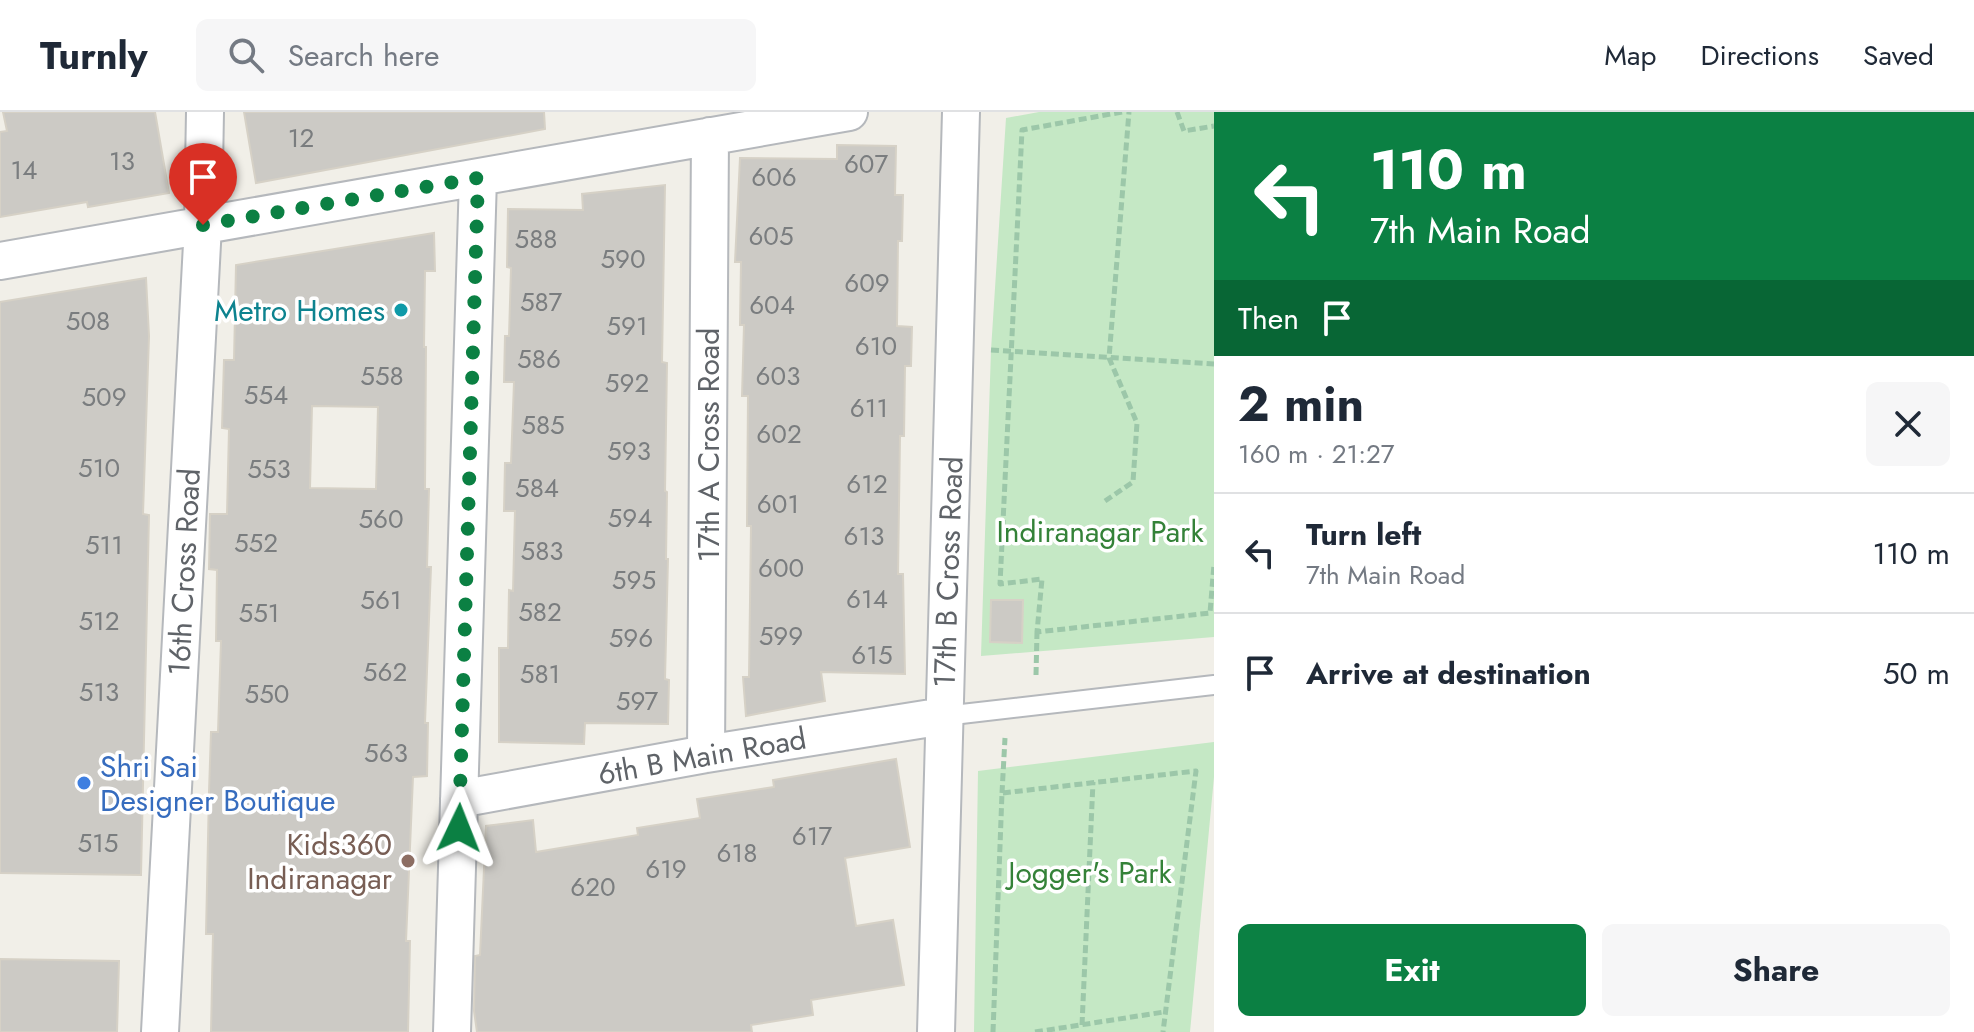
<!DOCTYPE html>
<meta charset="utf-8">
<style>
:root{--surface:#fff;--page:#f6f6f7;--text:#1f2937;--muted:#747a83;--line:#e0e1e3;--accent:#0b8043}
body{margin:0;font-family:Jost,sans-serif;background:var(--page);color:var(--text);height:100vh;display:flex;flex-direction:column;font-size:30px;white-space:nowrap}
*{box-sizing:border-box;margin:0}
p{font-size:26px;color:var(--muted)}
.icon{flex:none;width:44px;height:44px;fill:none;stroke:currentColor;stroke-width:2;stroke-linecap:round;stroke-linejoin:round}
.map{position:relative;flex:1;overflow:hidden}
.panel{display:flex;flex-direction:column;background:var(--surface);width:760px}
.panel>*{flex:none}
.top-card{background:#0b8043;color:#fff;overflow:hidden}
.pin{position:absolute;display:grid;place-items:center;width:68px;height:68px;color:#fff;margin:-82px -34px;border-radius:50% 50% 50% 0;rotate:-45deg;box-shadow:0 0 8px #0007}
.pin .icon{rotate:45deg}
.me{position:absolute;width:88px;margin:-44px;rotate:2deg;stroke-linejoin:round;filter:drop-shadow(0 0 6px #0008)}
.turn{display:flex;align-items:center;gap:28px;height:168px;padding:0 24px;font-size:36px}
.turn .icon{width:104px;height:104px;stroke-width:2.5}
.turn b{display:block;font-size:56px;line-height:68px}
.then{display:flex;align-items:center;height:76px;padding:0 24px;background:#0003;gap:16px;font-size:30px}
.round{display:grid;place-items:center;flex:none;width:84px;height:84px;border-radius:12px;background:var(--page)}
.overview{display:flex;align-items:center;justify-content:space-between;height:136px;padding:0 24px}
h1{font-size:48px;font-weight:700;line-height:60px}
.action{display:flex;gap:16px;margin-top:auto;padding:16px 24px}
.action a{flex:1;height:92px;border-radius:12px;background:var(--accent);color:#fff;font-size:32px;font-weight:700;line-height:92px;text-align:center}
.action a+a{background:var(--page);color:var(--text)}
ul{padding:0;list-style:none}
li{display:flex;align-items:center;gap:24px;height:120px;padding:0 24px;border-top:2px solid var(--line)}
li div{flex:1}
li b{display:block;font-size:30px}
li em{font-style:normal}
header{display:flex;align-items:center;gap:48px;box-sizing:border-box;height:112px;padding:0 40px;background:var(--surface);border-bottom:2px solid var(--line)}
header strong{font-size:38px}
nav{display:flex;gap:44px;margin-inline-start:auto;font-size:28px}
.search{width:560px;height:72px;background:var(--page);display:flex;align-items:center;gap:20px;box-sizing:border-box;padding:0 28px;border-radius:12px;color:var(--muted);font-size:30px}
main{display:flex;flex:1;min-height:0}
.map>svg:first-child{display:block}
.green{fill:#c5e8c5}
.building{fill:#cccac5;stroke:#d6d1c6;stroke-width:2;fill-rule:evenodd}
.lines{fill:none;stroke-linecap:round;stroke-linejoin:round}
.lane-casing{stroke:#b5b8bc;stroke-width:22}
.street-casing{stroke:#b5b8bc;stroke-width:40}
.path{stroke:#9cc7a9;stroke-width:5;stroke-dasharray:8 4;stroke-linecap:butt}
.lane{stroke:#fff;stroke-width:18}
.street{stroke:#fff;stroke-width:36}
.route{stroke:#0b8043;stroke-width:14;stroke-dasharray:0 25.2}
.culture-dot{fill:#0f9aa8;stroke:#fff;stroke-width:3}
.shop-dot{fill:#3f7fe0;stroke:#fff;stroke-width:3}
.education-dot{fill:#8d6e63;stroke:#fff;stroke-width:3}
.labels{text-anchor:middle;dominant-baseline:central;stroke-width:7;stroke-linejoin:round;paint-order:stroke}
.number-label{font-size:26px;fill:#7a7d7f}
.culture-label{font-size:30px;fill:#0d838f;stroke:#fff;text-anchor:end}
.street-label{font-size:30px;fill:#5f6368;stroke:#fff}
.park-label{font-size:30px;fill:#348238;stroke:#fff}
.shop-label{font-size:30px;fill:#366cbe;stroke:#fff;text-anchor:start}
.education-label{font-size:30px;fill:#785e54;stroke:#fff;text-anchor:end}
</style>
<header>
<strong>Turnly</strong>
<div class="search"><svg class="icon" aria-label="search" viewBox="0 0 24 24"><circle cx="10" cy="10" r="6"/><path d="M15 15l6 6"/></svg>Search here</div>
<nav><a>Map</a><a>Directions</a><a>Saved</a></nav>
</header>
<main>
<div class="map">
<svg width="1214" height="920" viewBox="0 0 1214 920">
<rect width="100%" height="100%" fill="#f1efe8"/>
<path class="green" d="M1039,0H1214V525L981,544L991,238L1006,6Z
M1214,630V665L1190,920H974L978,659Z"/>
<path class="building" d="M3,0H155L169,81L88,95L87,90L0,105V20L7,19Z
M244,0H544L545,17L256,71Z
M837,33L896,34L895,83H903L902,129H898L897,214L912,215L911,254H905L904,324H900L898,462H903L905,562L821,560L825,589L746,604L743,565H749L751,414H747L748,284H742L744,213H740L741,150H735L740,46L837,47Z
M665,73L662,250L667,251L665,379L667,380L666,447H668L665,567L669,568L668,612L585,611L584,632L499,630V536H508L509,478L513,479L515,399H504L505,351H511L514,270H504L505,224H509L511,156L507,155L508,97L583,98L582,82Z
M434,121L435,159H425L424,235H426L425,377H429L427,455H431L425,611H428L427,664L413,665L406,829H410L408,920H211L213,822H206L209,680L211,620H218L221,529H216L217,458L209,457L210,402H227L229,317L222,316L224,248H234L236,153ZM312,294L378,295L376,377L310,376Z
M146,166L149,224L143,402L149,403L141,763L0,761V190Z
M991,488H1023L1022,531L990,530Z
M896,647L910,735L845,746L856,814L893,808L904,873L811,888L813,903L751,913L752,920H477L474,899L475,844L480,843L486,714L533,708L536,740L638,723L637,716L700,706L697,687L774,675L773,668Z
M0,847L119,849L117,920H0Z"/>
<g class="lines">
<g class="lane-casing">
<path id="lane" d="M944,604L1214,573"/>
</g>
<g class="street-casing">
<path id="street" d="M0,149L849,0
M706,642L710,24
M459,687L706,642L944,604
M160,920L203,113L205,0
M452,920L478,66
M936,920L961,0"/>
</g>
<path class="path" d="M1122,0L1022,18L1000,472L1042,467L1037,520L1210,501L1214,452
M1177,0L1184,19L1214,14
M991,238L1214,252
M1105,389L1133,370L1137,311L1109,246L1129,0
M1036,563L1037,520
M1002,681L1005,626
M1082,913L1093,670
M993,920L1002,681L1196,659L1163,920
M1035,920L1164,900"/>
<use href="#lane" class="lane"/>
<use href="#street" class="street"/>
</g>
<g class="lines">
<path class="route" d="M203,113L478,66L459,716"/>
</g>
<circle class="culture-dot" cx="401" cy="198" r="8"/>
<circle class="shop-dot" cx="84" cy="671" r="8"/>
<circle class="education-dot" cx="408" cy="749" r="8"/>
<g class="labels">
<g class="number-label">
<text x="301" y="26">12</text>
<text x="122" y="49">13</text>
<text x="866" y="52">607</text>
<text x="24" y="58">14</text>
<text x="774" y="65">606</text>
<text x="771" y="124">605</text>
<text x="536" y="127">588</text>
<text x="623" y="147">590</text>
<text x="867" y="171">609</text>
<text x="541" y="190">587</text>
<text x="772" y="193">604</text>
<text x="88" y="209">508</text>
<text x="627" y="214">591</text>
<text x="876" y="234">610</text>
<text x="539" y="247">586</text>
<text x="382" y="264">558</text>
<text x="778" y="264">603</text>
<text x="627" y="271">592</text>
<text x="266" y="283">554</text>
<text x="104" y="285">509</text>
<text x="869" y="296">611</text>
<text x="543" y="313">585</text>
<text x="779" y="322">602</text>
<text x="629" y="339">593</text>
<text x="99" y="356">510</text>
<text x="269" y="357">553</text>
<text x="867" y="372">612</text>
<text x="537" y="376">584</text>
<text x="778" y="392">601</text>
<text x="630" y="406">594</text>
<text x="381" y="407">560</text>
<text x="864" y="424">613</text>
<text x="256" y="431">552</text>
<text x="104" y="433">511</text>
<text x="542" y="439">583</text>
<text x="781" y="456">600</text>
<text x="634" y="468">595</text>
<text x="867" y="487">614</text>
<text x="381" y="488">561</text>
<text x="540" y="500">582</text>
<text x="259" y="501">551</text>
<text x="99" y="509">512</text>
<text x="781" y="524">599</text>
<text x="631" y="526">596</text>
<text x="872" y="543">615</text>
<text x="385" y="560">562</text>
<text x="540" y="562">581</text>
<text x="99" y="580">513</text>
<text x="267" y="582">550</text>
<text x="637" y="589">597</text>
<text x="386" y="641">563</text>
<text x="812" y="724">617</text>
<text x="98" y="731">515</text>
<text x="737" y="741">618</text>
<text x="666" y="757">619</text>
<text x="593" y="775">620</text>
</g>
<g class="culture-label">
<text x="385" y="198">Metro Homes</text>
</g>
<g class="street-label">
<text transform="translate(708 333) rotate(-90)">17th A Cross Road</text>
<text transform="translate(184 460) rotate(-87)">16th Cross Road</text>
<text transform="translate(948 460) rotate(-88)">17th B Cross Road</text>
<text transform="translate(702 644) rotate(-10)">6th B Main Road</text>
</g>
<g class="park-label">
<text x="1100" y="419">Indiranagar Park</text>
<text x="1090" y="760">Jogger's Park</text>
</g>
<g class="shop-label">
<text x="100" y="654">Shri Sai<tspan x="100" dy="34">Designer Boutique</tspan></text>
</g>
<g class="education-label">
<text x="392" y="732">Kids360<tspan x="392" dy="34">Indiranagar</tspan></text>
</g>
</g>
</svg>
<div class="pin" style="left:203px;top:113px;background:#d93025"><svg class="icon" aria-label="arrive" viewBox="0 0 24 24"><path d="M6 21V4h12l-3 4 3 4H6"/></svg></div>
<svg class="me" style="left:459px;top:716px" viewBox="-20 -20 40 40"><path d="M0-17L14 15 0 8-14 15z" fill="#0b8043" stroke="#fff" stroke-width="4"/></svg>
</div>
<section class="panel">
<div class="top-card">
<div class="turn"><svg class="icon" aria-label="left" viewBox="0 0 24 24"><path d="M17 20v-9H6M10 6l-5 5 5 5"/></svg><div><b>110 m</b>7th Main Road</div></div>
<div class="then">Then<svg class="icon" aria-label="arrive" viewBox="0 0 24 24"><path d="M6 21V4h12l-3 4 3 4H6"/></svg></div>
</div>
<div class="overview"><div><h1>2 min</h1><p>160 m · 21:27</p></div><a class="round"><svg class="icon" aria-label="close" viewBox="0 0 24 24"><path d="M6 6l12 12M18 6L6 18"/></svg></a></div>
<ul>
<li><svg class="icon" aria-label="left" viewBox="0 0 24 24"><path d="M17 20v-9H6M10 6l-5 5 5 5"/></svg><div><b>Turn left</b><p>7th Main Road</p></div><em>110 m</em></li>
<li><svg class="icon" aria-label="arrive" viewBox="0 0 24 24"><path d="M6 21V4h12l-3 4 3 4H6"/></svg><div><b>Arrive at destination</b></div><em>50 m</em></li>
</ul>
<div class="action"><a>Exit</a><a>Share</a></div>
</section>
</main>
